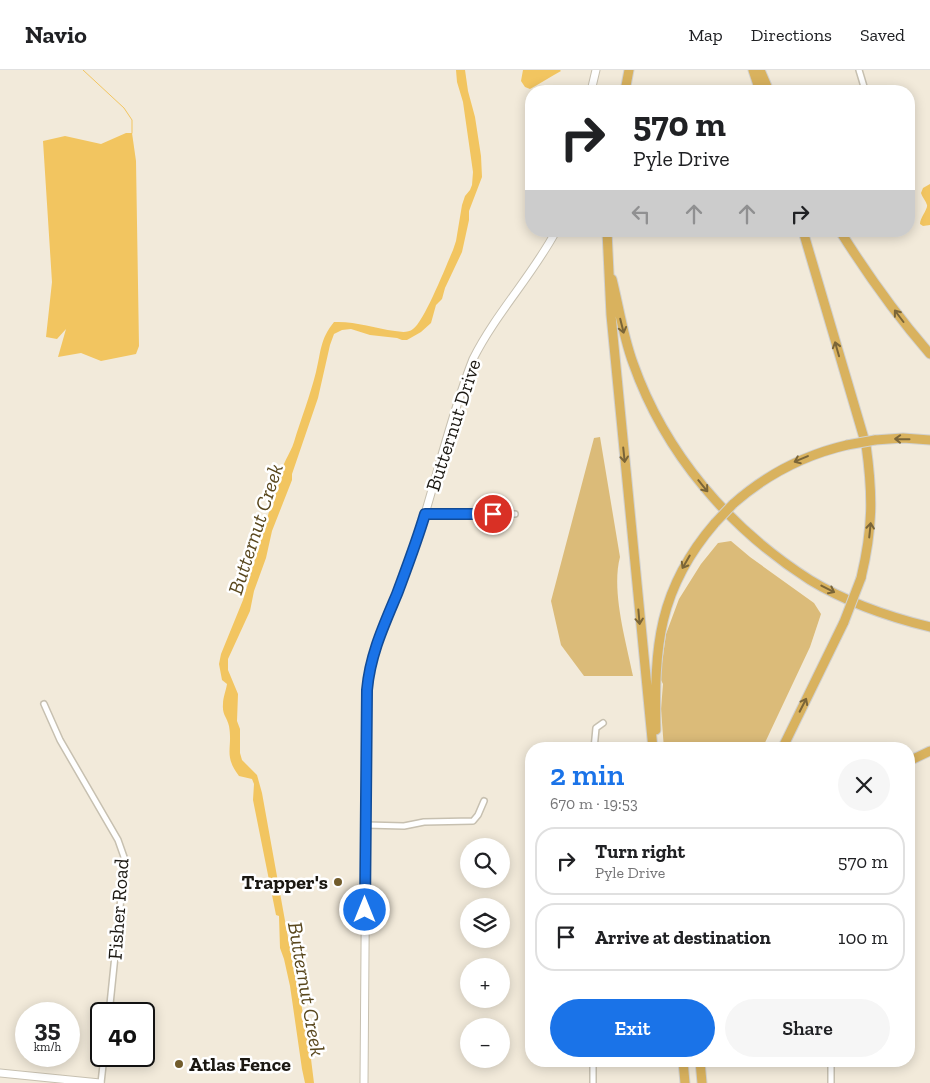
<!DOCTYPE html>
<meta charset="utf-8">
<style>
:root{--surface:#fff;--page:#f6f6f6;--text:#202124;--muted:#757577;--line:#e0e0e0;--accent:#1a73e8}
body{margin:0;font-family:"Zilla Slab",serif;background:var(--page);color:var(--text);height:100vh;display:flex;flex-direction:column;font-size:19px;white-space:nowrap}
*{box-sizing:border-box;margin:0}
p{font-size:16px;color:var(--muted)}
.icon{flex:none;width:28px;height:28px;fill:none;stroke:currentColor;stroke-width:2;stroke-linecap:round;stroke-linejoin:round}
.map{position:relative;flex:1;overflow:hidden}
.drawer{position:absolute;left:525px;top:672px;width:390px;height:325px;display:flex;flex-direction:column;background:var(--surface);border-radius:20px;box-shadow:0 2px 12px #0003}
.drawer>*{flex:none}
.guide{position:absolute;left:525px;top:15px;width:390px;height:152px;border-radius:20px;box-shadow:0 2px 12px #0003;background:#fff;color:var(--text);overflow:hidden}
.buttons{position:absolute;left:460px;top:768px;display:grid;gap:10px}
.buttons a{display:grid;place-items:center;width:50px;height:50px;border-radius:50%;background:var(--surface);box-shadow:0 2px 12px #0003;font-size:25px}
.speed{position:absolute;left:15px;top:932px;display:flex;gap:10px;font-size:25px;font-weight:700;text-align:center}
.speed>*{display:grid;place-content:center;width:65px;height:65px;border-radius:50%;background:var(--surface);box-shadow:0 2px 12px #0003;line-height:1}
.speed small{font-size:12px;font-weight:400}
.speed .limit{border:2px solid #111;border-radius:8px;background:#fff;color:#111}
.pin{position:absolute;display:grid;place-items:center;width:42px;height:42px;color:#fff;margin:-21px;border:2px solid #fff;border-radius:50%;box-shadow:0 1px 5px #0007}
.me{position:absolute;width:55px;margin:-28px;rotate:0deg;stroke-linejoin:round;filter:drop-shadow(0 0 4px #0008)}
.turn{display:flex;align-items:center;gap:18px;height:105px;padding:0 25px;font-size:22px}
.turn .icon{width:65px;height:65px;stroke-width:2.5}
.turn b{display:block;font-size:35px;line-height:42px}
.lanes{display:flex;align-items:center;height:48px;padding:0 25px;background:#0003;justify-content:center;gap:25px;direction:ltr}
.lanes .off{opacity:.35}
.round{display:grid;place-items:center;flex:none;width:52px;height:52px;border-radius:26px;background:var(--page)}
.headline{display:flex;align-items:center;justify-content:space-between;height:85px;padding:0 25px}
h1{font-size:30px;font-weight:600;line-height:38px;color:var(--accent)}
.primary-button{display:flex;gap:10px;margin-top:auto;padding:10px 25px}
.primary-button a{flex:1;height:58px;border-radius:30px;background:var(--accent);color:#fff;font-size:20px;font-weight:600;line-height:58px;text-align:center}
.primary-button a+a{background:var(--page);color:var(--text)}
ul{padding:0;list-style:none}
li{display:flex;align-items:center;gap:15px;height:68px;margin:0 10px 8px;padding:0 15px;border:2px solid var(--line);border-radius:20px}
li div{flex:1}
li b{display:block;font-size:19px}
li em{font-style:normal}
header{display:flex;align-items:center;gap:30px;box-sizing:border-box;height:70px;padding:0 25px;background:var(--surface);border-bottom:1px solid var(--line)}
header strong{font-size:24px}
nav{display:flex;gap:28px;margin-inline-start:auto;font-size:18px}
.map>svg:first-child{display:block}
.green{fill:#dbbb79}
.water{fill:#f2c560}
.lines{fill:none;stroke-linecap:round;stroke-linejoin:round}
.stream{stroke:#f2c560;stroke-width:1}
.street-casing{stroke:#c7c0b0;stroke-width:8}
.secondary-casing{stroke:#c7c0b0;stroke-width:9}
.highway-casing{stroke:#d1d1d0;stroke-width:11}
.street{stroke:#fff;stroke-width:5}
.secondary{stroke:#fff;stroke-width:7}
.highway{stroke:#d9b25e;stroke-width:9}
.highway-bridge-casing{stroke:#d1d1d0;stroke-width:11;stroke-linecap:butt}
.highway-bridge{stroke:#d9b25e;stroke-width:9}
.oneway{stroke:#7a6538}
.route-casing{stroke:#114b97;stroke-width:12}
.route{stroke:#1a73e8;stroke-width:9}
.poi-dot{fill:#725c2b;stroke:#fff;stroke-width:2}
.labels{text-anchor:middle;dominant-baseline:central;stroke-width:5;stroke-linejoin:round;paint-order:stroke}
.street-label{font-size:20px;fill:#1b1812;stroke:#fff}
.poi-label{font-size:20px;font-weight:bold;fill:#1b1812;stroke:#fff;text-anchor:end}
.water-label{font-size:21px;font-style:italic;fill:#59471d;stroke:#fff}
</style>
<header>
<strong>Navio</strong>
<nav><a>Map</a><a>Directions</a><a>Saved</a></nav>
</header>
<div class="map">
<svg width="930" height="1013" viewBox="0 0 930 1013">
<rect width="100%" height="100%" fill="#f2eada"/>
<path class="green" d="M600,367L620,487C611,521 626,571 633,606H584L561,575L551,531L594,368Z
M731,471L750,487L814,533L821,544L810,577L762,679H664L661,639L663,614L660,608L666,564L679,529L701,494L718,473Z"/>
<path class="water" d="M456,0H465L468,21L475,47L481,86L482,107L469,141V150L462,182L445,218L442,229L436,235L431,253L421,262L407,270H402L397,268L370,265L351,259L342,260L334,264L330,275L318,328L292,404V410L272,461L266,488L254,521L250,541L228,589V600L238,624L237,651L240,659V683L242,690L257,705L262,723L291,884L309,973L314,1013H305L302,999L290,916L284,889L280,878L279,846L276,845L253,730L254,714L252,709L239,706C223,685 233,678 229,656C227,647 222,645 223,634C223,627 226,621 227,614L222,610L219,594L221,584L243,530L276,418L281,411C279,397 290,385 294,372C301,349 310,326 316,302C321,282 320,269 334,252C355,251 374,258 395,261C401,262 408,263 413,259C424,252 446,196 453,180L456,171L462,135L465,126L470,120L472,115L473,102L463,32L457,12Z
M523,0H560L561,1C550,7 541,13 530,19L525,17L521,11Z
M126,63H132L136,91L139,276L136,284L101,291L81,283L58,287L66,259L57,269L46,267L52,212L43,71L65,66L101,74Z
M930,114V155L923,156L920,154C920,148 928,139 927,135C926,131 922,127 921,123L923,118Z"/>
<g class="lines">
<path class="stream" d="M83,0L124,38L132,50V63"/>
<g class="street-casing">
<path id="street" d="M859,0L865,20
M425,444H515
M44,634L60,670L118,770L124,787V798L109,944
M594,679L596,658L603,653
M366,755L404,756L424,752L473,751L478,745L484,731
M593,991V1013
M831,991V1013
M101,1013L104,986"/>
</g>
<g class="secondary-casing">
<path id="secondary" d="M591,21L596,0
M0,1003L100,1013
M364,1013L367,620C372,569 399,526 414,479C435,416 449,350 473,289C496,243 532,206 556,161"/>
</g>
<g class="highway-casing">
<path id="highway" d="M753,0L760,21
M760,0L769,21
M625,21L629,0
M607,161L611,245L653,679
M803,161L866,375C873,425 873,458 861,508
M840,161C867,204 897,246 930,284
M612,209C619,237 623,266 633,293C665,384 730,459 810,510C846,532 889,547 930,557
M875,370L903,368L930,370
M733,434C767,404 804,385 847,375
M656,660C654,577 658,519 715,453
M782,679L844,552
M909,691L930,681
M683,991L685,1013
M700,991L702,1013"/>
</g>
<use href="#street" class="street"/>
<use href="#secondary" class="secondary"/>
<use href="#highway" class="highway"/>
<g class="highway-bridge-casing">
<path id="highway-bridge" d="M847,375L875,370
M715,453L733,434
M844,552L861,508"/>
</g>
<use href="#highway-bridge" class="highway-bridge"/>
</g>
<defs><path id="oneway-shaft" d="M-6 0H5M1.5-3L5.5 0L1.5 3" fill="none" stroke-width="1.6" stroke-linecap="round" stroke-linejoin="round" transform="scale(1.25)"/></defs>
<g class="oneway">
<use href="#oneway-shaft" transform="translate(899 246) rotate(-127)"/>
<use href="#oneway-shaft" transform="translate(622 256) rotate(76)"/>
<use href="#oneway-shaft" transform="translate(837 279) rotate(-106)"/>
<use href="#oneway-shaft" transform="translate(902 369) rotate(-179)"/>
<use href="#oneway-shaft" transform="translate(624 385) rotate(84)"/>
<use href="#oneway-shaft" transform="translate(801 389) rotate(157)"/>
<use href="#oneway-shaft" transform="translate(703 416) rotate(51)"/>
<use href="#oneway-shaft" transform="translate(870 460) rotate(-84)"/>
<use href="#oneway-shaft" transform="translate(686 492) rotate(120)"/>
<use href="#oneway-shaft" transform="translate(828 519) rotate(27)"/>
<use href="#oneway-shaft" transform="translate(639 547) rotate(85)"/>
<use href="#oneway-shaft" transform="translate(803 635) rotate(-63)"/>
</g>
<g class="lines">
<g class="route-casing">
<path id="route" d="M365,840L367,620C370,585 384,555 397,524C407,497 417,471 425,444H493"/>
</g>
<use href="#route" class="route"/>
</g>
<g class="poi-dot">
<circle cx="338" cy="812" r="5"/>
<circle cx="179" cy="994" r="5"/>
</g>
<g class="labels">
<g class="street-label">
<text transform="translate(453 355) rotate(-72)">Butternut Drive</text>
<text transform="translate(118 839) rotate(-86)">Fisher Road</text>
</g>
<g class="poi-label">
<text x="328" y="812">Trapper's</text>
<text x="189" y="994" text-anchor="start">Atlas Fence</text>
</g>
<g class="water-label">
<text transform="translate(255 459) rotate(-72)">Butternut Creek</text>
<text transform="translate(307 919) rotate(80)">Butternut Creek</text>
</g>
</g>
</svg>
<div class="buttons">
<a><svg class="icon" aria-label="search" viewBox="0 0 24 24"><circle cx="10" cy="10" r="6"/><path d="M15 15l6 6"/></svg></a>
<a><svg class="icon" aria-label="layers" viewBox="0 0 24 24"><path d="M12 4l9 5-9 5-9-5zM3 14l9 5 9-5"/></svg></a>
<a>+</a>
<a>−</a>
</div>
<div class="speed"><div>35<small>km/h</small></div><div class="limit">40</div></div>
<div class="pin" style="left:493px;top:444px;background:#d93025"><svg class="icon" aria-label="arrive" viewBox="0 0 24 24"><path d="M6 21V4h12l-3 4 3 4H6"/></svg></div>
<svg class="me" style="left:365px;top:840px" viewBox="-20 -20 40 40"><circle r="17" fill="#1a73e8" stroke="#fff" stroke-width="3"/><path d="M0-11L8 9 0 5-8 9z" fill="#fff"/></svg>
<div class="guide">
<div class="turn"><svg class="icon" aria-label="right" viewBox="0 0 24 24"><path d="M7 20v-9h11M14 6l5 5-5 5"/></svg><div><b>570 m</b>Pyle Drive</div></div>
<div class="lanes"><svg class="icon off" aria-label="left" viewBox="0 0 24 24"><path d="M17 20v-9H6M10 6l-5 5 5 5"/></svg><svg class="icon off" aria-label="ahead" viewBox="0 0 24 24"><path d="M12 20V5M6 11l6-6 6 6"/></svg><svg class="icon off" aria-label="ahead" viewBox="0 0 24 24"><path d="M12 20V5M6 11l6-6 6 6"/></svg><svg class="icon" aria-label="right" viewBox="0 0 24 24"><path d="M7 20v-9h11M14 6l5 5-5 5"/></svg></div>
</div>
<section class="drawer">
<div class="headline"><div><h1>2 min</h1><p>670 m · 19:53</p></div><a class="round"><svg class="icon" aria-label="close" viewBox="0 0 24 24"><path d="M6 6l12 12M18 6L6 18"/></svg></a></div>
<ul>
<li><svg class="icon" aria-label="right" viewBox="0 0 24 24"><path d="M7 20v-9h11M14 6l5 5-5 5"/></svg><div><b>Turn right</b><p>Pyle Drive</p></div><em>570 m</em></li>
<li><svg class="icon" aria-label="arrive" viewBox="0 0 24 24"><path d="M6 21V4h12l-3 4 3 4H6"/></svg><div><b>Arrive at destination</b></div><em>100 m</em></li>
</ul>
<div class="primary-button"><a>Exit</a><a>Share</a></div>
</section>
</div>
